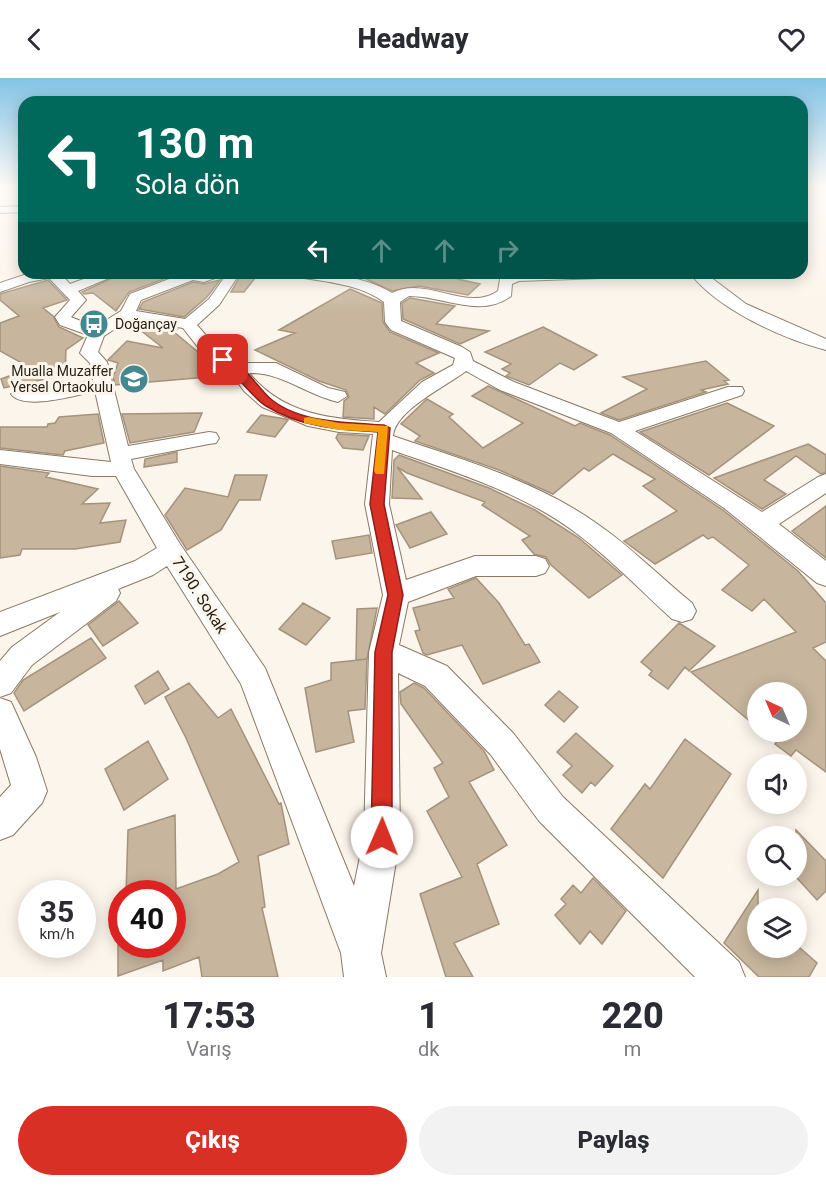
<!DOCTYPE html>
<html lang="tr">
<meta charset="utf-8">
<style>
:root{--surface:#fff;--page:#f2f2f3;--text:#2b2b33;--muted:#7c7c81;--accent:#d93025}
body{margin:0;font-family:Roboto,sans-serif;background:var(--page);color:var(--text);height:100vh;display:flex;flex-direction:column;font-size:22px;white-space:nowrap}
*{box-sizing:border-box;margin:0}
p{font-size:20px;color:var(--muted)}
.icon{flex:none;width:33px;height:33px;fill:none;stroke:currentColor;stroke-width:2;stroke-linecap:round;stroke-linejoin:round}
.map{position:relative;height:899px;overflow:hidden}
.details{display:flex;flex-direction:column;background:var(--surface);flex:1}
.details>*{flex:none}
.top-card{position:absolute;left:18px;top:18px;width:790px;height:183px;border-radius:18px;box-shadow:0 3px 15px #0003;background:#00695c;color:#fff;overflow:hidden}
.needle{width:39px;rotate:316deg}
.buttons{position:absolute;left:747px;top:604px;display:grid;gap:12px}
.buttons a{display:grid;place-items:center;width:60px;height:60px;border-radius:50%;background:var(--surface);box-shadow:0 3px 15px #0003;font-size:30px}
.speed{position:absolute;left:18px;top:802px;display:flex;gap:12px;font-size:30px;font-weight:700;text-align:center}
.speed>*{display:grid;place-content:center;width:78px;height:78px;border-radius:50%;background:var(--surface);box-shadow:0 3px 15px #0003;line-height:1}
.speed small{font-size:15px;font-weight:400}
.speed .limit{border:9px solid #d22;background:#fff;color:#111}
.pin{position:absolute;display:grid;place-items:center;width:51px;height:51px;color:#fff;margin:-26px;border-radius:12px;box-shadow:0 3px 9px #0006}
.me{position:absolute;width:66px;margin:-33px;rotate:1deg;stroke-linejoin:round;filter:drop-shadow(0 0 4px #0008)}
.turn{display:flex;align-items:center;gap:21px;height:126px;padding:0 18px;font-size:27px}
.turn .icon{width:78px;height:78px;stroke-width:2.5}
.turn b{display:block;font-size:42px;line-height:51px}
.lanes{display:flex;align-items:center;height:57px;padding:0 18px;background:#0003;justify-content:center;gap:30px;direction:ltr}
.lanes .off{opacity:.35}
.eta{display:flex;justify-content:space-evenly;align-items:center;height:102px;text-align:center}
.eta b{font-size:36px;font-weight:800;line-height:42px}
.action{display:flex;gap:12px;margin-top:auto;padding:12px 18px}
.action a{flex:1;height:69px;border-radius:36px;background:var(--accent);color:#fff;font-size:24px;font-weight:800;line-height:69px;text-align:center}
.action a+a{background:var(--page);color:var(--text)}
header{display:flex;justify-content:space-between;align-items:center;height:78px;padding:0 18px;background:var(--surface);font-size:27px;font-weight:800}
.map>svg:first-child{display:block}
.building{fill:#c7b59d;stroke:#a4937c;stroke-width:1.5}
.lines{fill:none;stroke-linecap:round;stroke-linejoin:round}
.minor-casing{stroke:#8a7963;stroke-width:2}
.minor{fill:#fff;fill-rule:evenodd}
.route{fill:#d93025;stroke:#8d1f18;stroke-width:1.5}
.slow{fill:#f59e0b}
.labels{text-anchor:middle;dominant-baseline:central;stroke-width:6;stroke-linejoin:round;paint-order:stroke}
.far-poi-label{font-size:14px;fill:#241e15;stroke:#fcf5eb;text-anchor:start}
.street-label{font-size:16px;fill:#241e15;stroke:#fcf5eb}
</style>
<header><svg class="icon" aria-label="back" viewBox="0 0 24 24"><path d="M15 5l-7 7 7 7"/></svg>Headway<svg class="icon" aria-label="heart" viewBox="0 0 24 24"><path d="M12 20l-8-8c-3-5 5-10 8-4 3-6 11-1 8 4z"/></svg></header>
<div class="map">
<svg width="826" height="899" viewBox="0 0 826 899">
<rect width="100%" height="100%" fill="#fcf5eb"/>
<path class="building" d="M123,195H173L174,197L129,214L116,233L93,215L84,216L82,214Z
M242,195H259L244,214H231Z
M377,195H431L480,206L468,217L419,208L392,213L366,201Z
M48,202L67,222L43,230L53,238L59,249L83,260L66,272L65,297L4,310L1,301L31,290L0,273V245L19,238L0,222V216Z
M220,202L207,219L184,239L139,231L143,224L193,204L204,206Z
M350,211L382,225L383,244L390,254L439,275L416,285L434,295L420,302L385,336L374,329V341L343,339L344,323L349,319L346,312L319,303L255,272L295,255L279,252Z
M410,220L455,228L436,246L489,253L460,266L403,241L402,225Z
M130,244L177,251L174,254L210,284L208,299L115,307L113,299L118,285L108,282L127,263L163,270Z
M543,249L597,277L574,292L560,285L529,307L506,298L510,295L502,291L511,286L485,274Z
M706,283L729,302L724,303L728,306L701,312L706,314L619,342L601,335L647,311L623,299Z
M488,308L575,348L580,345L610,357L723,432L798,493L826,525V564L813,570L826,583V694L796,672L791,678L775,666L779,660L771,654H796V615H758V650L691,594L796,554L764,521L752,533L722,512L749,487L713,459L708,461L703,457L655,486L624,463L677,433L643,408L655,401L613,376L589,393L584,390L553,416L499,392L415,363L420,358L401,346L427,321L453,336L449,339L483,370L523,345L472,318Z
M727,325L774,348L709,397L640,354Z
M202,335L194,354L130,365L122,336Z
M98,336L104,365L65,373L63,377L0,370V349H47L48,346L55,345L59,339Z
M261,337L286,341L288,342L275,359L247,354Z
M338,356H339L369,358L363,372L343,370L336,360Z
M808,366L826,377V394L821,396L796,378L764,402L786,416L762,431L714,400Z
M177,374V384L144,389L145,381Z
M399,377L489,410L535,432L579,460L622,497L589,520L551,487L546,479L534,476L522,462L530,458L482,427L485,424L407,395L397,389L422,421L392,420L394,382Z
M0,388L49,395L46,399L98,411L82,426L110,425L100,445L126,442L120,464L75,471H22L20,477L0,480Z
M235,397H267L260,422H239L221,452L187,472L165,437L185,410L228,419Z
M826,428V480L792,453Z
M431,434L447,456L410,470L396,447Z
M369,457L372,475L336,481L332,463Z
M476,500L499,525L525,567L529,566L540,584L483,606L462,567L427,577L423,575L415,553L420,552L413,530L454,520L448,511Z
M119,523L138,545L103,568L88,547Z
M303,525L330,540L306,567L279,551Z
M377,530L367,581L356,582L357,531Z
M679,545L715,568L689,593L685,589L668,611L649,597L652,593L641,584Z
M91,560L106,580L24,633L14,615L23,602Z
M367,581L365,631L348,633L354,664L316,674L305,610L331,602V585Z
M158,593L169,611L145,626L135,608Z
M189,605L218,640L231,631L279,726L281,725L289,766L258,778L265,829L262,830L278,899H202L199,879L163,893V882L118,898V867H172V816H126L128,752L175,737L176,811L218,796L239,784L186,660L165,619Z
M414,605L424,610L484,673L494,692L469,704L507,767L477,786L499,846L454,865L473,899H446L420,816L462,799L427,733L449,719L434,690L443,685L401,626L400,614Z
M559,613L578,629L564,644L545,627Z
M576,655L613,688L595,708L591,704L582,715L563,697L572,688L557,674Z
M685,661L731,696L663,800L611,751L645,706L650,711Z
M148,663L168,701L124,732L105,691Z
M796,752L826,783V813L817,822L796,799Z
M593,800L626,833L602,866L590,853L580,866L555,837L566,826L561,821L573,807L581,815Z
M758,812V870H800L817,885L809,899H759L724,865Z"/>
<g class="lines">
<g class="minor-casing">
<path id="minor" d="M24,128V134L0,135V129Z
M30,195H60L70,206L100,195H121L78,213L86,222L71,239L95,249L121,233L130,216L177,198L175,195H240L219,227L197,247L216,269L240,285H276L328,310L345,314L347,318L338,324C307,317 281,294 249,295C282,336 329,341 379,344L422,304L453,287L455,280L391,252L385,244L384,224C360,206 327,204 298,199L291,195C324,195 363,197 392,215C426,197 467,235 498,213L500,201L516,195H635L628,199L519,203L512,206L511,218C480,241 444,218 409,218L400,224L401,243L462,269L470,274L473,283L514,304L619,344L728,309H742L744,313L742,317L635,353L762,434L818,399L826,396V415L779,446L826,483V508L817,505L724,430L611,355L500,312L466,293C447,308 395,332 393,358C463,382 535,402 596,445C630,468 660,499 692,525L696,533L692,541L682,544L672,541C642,514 613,483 580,458C525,415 457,395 392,372L389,426L406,502L475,478H536L545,481L549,488L545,495L536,498H476L408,524L399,567L447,588L513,655L563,719L739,884L745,899H695L539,743L491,677L425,608L398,595L400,759L381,875L386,899H344L341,875L241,606L167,488L153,497L118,511L120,515L116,523L32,587L11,615L0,619V583L12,569L60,534L0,558V534L135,483L157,470L116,398H92L0,386V372L111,384L95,313C78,317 23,333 11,316L20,310L47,312L93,302L90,285L80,275L88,257L60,247L55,239L70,222L49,200L29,204L0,214V205ZM215,200H224L209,221L185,241L136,233L141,222L193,202L204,204ZM130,241L183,250L204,277L230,294L244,313L262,329L308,348L339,354L373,356L365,426L383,517L369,574L364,759L354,808L265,590L180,466L134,391L131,381L209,366L216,365L219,360L216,355L209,354L128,368L107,284L98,274L104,258Z
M690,195H705L746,226L826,261V272C783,261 717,231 690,195Z
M0,620L11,624L36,679L47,713L42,725L13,757L0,762V719L11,707L0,671Z"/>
</g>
<use href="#minor" class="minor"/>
</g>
<linearGradient id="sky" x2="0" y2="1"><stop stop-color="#82c3e6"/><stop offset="0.46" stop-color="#fefaf6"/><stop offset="1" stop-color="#fefaf6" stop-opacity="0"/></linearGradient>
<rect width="826" height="235" fill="url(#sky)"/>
<path class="route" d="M219,280C241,277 257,311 272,322C301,345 349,345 384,347L390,350L384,426L403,517L392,574V759L389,766L382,769L374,766L371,759L375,574L388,517L370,426L378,354C340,352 300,349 266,328C249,317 238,296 219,284Z"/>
<path class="slow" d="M308,339L339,345L388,348L384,396H376L374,393L378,354L339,352L304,345V340Z"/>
<defs>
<g id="bus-disc" transform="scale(1.5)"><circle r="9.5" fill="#428991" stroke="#fcf5eb"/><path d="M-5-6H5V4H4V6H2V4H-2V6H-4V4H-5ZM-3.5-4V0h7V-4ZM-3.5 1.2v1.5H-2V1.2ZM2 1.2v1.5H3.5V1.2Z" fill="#fff"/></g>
<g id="school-disc" transform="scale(1.5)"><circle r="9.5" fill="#428991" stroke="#fcf5eb"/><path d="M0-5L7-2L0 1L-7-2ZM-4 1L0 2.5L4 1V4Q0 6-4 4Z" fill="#fff"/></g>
</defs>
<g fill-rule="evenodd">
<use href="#bus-disc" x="94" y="246"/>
<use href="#school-disc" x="134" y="301"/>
</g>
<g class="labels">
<g class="far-poi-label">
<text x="115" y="246">Doğançay</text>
<text x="113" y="293" text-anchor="end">Mualla Muzaffer<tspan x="113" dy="16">Yersel Ortaokulu</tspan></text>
</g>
<g class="street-label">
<text transform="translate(200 517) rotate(57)">7190. Sokak</text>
</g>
</g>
</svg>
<div class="buttons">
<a><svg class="needle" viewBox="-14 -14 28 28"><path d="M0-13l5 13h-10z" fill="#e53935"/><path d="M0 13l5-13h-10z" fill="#7c7c81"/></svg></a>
<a><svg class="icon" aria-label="sound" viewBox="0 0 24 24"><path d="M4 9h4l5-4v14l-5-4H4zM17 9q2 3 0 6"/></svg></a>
<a><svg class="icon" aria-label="search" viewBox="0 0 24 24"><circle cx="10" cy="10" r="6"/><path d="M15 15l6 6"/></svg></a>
<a><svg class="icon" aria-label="layers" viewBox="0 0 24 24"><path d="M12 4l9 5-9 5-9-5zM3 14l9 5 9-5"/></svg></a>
</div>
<div class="speed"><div>35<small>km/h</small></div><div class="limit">40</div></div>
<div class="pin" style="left:223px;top:282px;background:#d93025"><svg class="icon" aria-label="arrive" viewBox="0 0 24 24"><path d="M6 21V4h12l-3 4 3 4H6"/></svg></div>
<svg class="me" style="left:382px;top:759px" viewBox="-20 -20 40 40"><circle r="19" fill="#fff"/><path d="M0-13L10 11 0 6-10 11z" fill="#d93025"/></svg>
<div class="top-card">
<div class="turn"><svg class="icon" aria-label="left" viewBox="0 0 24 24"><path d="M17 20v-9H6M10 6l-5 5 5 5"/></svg><div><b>130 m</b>Sola dön</div></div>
<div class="lanes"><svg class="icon" aria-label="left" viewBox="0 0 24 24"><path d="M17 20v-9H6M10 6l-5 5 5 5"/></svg><svg class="icon off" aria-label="ahead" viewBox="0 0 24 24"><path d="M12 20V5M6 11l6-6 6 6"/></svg><svg class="icon off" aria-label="ahead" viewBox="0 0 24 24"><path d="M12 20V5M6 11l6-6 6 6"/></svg><svg class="icon off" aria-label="right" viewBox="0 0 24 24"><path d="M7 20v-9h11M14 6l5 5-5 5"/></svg></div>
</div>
</div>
<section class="details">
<div class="eta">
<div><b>17:53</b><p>Varış</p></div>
<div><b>1</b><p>dk</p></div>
<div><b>220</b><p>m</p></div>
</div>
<div class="action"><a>Çıkış</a><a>Paylaş</a></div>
</section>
